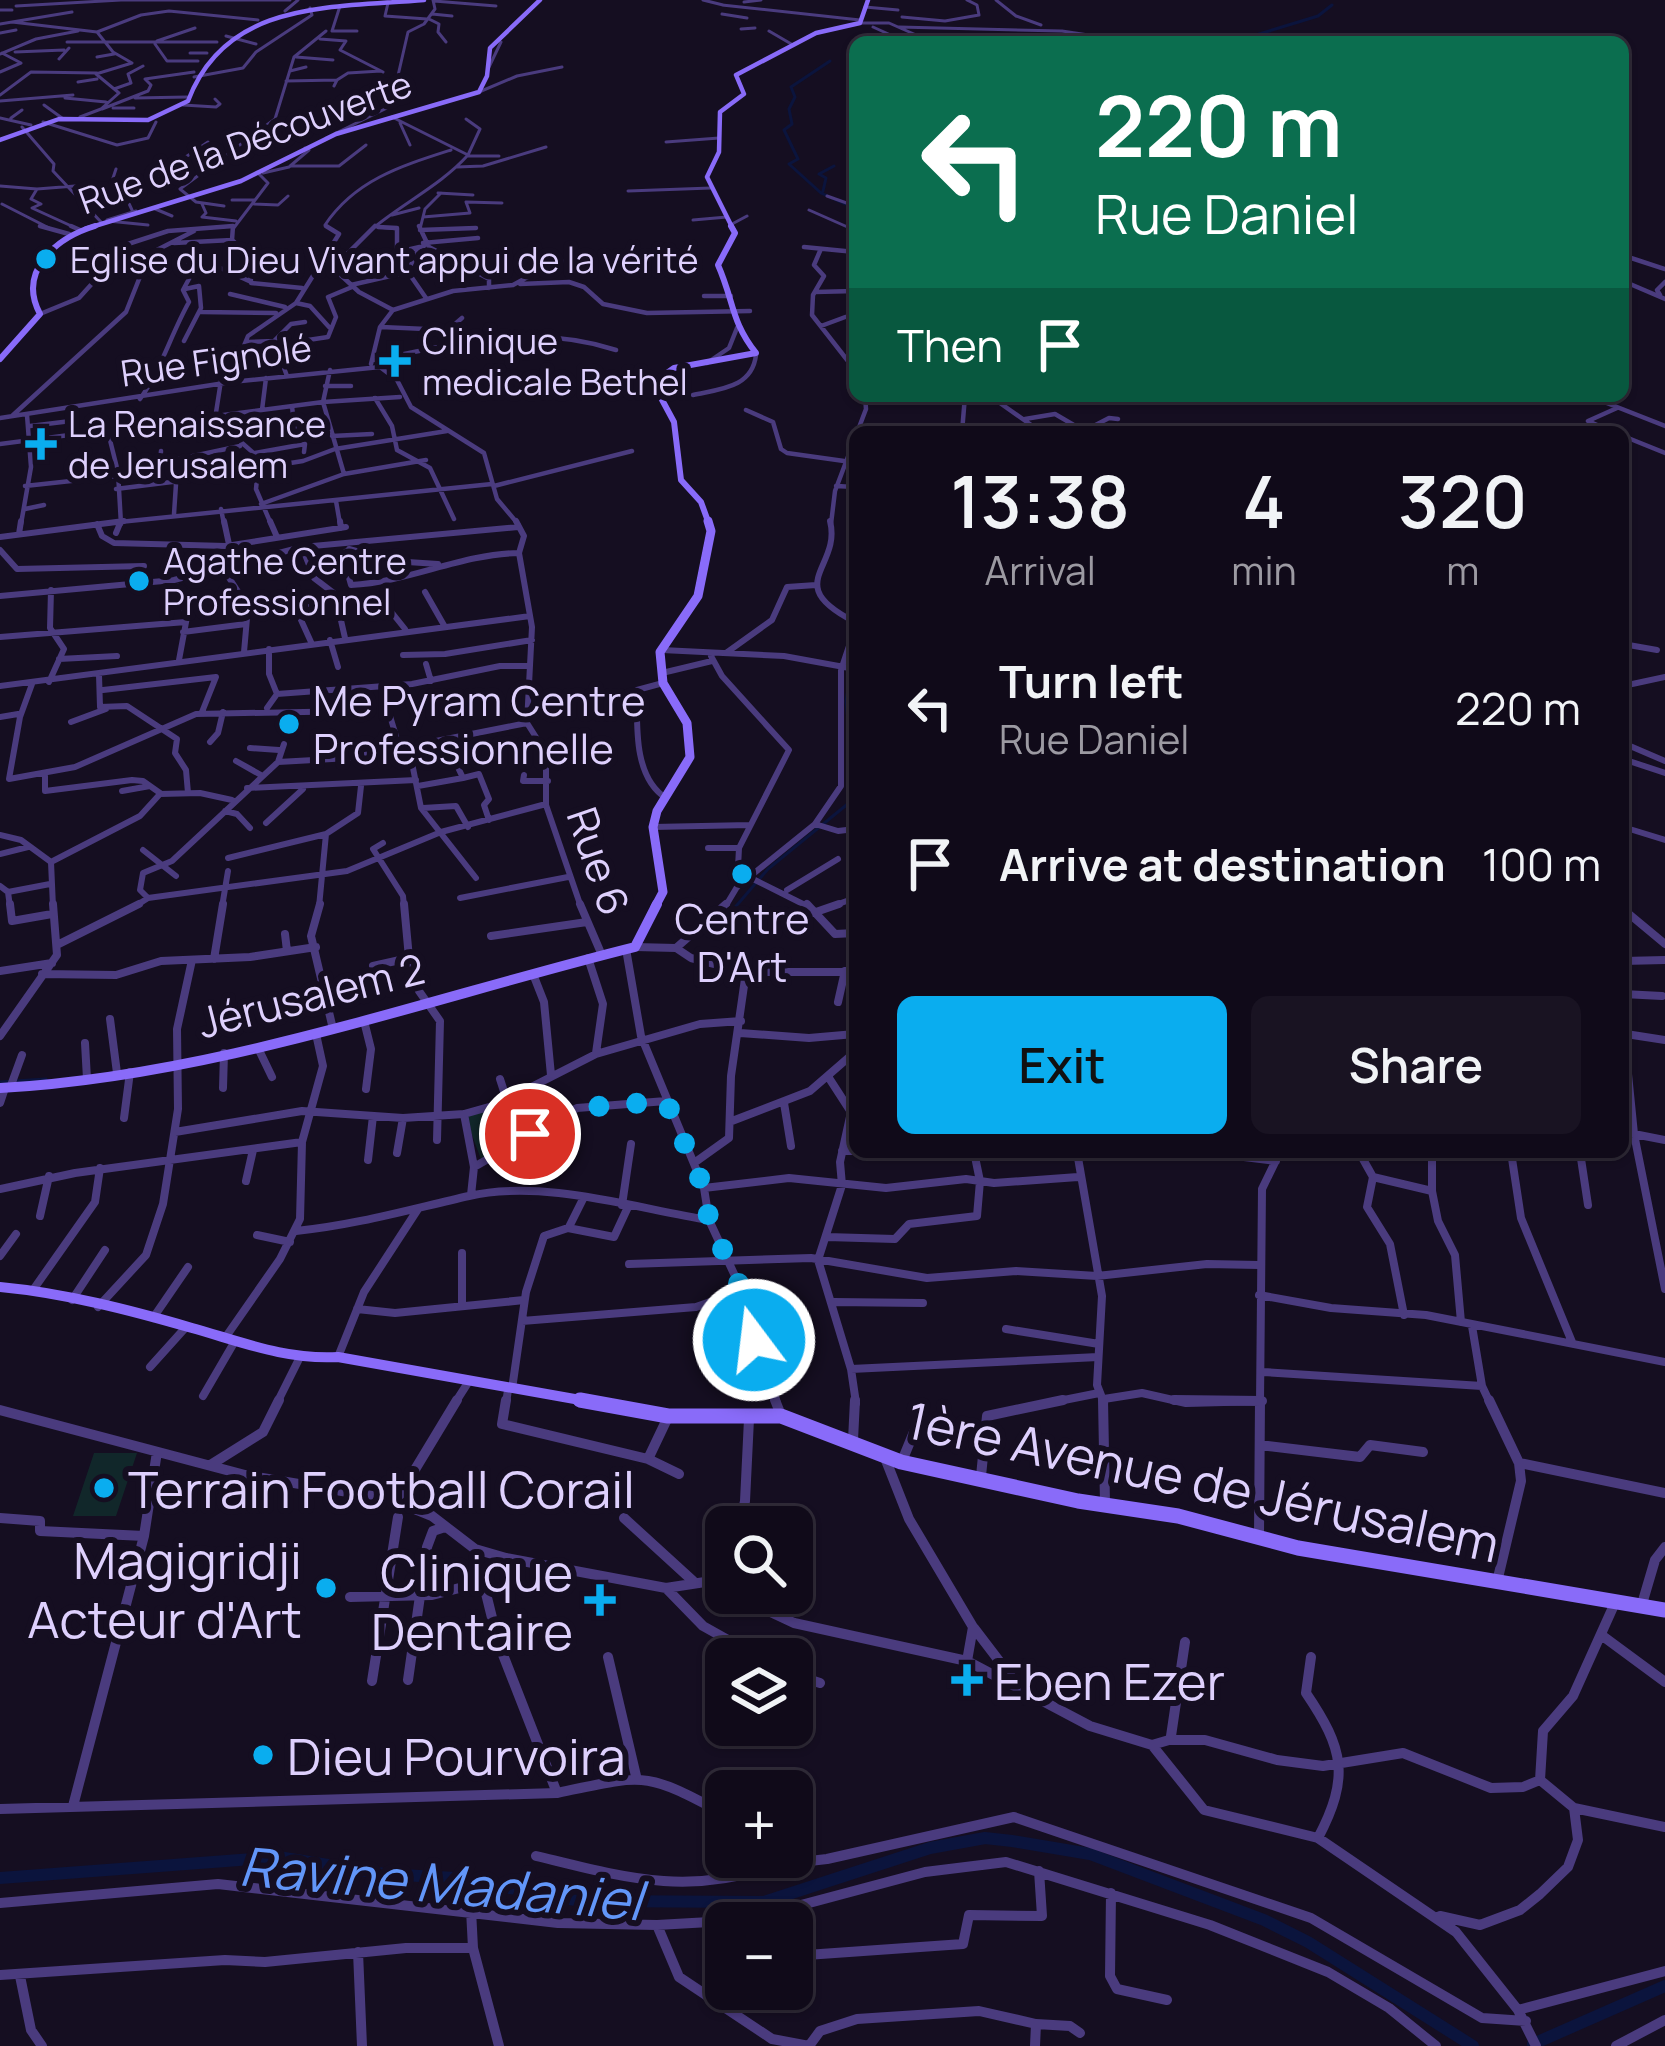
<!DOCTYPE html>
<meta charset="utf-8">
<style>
:root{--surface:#100a19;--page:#191322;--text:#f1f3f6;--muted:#9c9aa2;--line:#302b38;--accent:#0aadef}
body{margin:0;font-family:Manrope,sans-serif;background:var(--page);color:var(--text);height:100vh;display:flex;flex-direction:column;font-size:45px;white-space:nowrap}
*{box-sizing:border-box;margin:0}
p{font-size:39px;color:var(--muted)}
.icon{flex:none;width:66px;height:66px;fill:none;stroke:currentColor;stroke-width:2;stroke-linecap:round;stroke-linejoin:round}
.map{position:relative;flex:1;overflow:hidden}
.side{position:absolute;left:849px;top:426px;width:780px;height:732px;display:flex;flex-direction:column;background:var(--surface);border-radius:18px;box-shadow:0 3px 9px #0004,0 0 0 3px var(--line)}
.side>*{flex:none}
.hud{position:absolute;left:849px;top:36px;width:780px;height:366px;border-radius:18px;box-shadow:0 3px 9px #0004,0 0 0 3px var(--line);background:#0b6e4f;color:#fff;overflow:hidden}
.buttons{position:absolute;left:705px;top:1506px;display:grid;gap:24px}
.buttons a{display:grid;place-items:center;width:108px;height:108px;border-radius:18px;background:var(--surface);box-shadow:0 3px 9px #0004,0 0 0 3px var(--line);font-size:60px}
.pin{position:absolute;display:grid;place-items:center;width:102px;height:102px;color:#fff;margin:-51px;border:6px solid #fff;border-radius:50%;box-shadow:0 3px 12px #0007}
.me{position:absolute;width:132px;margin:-66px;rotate:345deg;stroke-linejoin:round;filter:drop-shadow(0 0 9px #0008)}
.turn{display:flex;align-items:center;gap:42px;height:252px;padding:0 48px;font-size:54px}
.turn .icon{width:156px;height:156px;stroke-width:2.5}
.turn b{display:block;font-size:84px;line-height:102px}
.then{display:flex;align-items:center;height:114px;padding:0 48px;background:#0003;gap:24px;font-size:45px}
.eta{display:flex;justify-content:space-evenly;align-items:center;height:204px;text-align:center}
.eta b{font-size:72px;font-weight:600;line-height:84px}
.button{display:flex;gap:24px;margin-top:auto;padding:24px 48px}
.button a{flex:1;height:138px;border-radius:18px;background:var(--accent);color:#111;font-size:48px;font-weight:600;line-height:138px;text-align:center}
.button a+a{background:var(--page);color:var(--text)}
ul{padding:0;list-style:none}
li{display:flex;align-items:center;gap:36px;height:156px;padding:0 48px}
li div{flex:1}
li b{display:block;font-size:45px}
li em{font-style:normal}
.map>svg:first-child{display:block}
.green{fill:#11272a}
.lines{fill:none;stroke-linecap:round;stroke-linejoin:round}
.stream{stroke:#0b143d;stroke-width:3}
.canal{stroke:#0b143d;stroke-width:12}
.street-far4{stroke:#4a3b7e;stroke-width:3}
.street-far3{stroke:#4a3b7e;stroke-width:4.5}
.street-far2{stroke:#4a3b7e;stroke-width:6}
.street-far1{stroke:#4a3b7e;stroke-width:8}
.street{stroke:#4a3b7e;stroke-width:10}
.secondary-far4{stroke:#896bf9;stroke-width:4.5}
.secondary-far3{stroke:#896bf9;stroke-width:6}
.secondary-far2{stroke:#896bf9;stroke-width:9}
.secondary-far1{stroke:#896bf9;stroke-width:10}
.secondary{stroke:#896bf9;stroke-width:15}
.route{stroke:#0aadef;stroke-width:21;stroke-dasharray:0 37.8}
.poi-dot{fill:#0aadef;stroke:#150e21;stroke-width:4.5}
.labels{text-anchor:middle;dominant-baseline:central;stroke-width:12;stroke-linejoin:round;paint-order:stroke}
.far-street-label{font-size:36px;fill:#ded0fd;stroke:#150e21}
.far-poi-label{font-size:36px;fill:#ded0fd;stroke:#150e21;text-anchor:start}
.poi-label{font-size:42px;fill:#ded0fd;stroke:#150e21;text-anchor:start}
.street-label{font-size:42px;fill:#ded0fd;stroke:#150e21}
.near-street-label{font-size:51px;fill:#ded0fd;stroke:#150e21}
.near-poi-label{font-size:51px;fill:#ded0fd;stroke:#150e21;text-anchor:start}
.near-water-label{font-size:54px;font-style:italic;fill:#6296f9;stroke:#150e21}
</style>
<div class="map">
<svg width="1665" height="2046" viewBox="0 0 1665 2046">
<rect width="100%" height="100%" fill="#150e21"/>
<path class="green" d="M504,1106L521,1151L482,1162L465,1116Z
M94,1453H137L116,1516H73Z"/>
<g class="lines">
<path class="stream" d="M1233,42L1318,16L1332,5
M830,61L791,87L795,97L789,109L792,124L784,130L798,159L789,164L821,193L845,204
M823,191L826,178L819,174L834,166
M855,650L846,701L855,787
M703,933L725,919L768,869L855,798
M0,1082L46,1079"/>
<path class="canal" d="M0,1878L278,1857L384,1874L455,1878L581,1901L764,1902L930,1848L985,1838L1012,1841L1090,1854L1264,1920L1308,1942L1473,2046
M1533,2044L1665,1986"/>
<path class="street-far4" d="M703,0L723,5
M996,0L1016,16L1041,25
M434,1L496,6
M744,2L761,0
M388,3L385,16L427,19
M722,5L860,20
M16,6L121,0H290
M340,6L332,31H357
M865,7L898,10
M0,10H12
M285,11L298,0
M432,14L452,16
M722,14L747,18
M902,17L945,21L979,15L977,5L967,0
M429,19L439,24L438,32L446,42
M12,22L97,32L113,52L132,63L96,74L119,93L101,109L80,117
M860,23H889L932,42
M0,24L72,12
M873,27L906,42
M899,27L1061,31
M741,29L755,28
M769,31L793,45
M1062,31L1135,42
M97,32L141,15L169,11L258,20
M0,33L16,30
M226,36L256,44
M320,39L346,41L340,50L383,72
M157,41L195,28
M67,42H217
M155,44L167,61H198
M15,52L64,50
M190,53H207
M0,54L36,39L78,31
M97,57L114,54
M296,57L333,60
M59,59L69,48
M489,67L501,42
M290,71L306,67
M0,72L21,63L2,53
M194,77L243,68L256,52L312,15L310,8
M337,80L348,73L381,71
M286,81L337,80L334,86
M78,82L97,79
M114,89L131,83L128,74L143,66
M479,92L517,76L562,67
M0,95L31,72L97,73
M65,98L106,102
M135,98L187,97
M0,101L73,95
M44,105L62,118
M183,105L216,107L220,104L215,99
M113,108H134
M102,109L148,91L151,85L145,79L194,72
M0,118L31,125
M11,118L22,110
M466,119L480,129L468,155
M43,122L117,145L148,138L156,122
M400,123L410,145
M22,127L54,164L53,171L102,223
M326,138L391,106L408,32L424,24L435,9L433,0
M666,142L719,138
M467,156H499
M290,166H339L366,145
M457,167L483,166L546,147
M116,169L110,187L126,197
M263,173L289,167L309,150L305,148
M0,186L37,189L31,199L41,204L32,208L78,229
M37,189L75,186
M628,191L711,188
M438,193L473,195
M827,196L855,206
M232,200H254
M2,204L51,229
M202,204L206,213L202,217L236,221
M254,204L278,205L288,196
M224,206L196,202L180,189L275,119L294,57L326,31
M153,208L172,216
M132,210L126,197L208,142
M809,210L852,229
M392,215L419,208
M423,217L470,213L466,202L502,203
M107,220L136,211
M693,220L727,217
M108,221L148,225
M732,224L747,216
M378,227L397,229
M195,229L233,226
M233,229L268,183L257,172
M331,229L325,225C355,180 401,166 451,150
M372,229C403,203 441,185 468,155L392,117
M420,229L425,209L441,193
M449,229L476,228"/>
<path class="street-far3" d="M40,226L69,234
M71,226L80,230
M233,226L232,240L250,257L251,283L302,288
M375,226L333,268L359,292L393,310
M419,226L429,247L489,279V288
M850,226L855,233
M378,227L397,228V251
M420,230L476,228
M1623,238L1628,257L1665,269
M174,243L232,240
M423,243L478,238
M804,247L855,252
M418,249L408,272L426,298
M820,251L814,265L824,276L813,295L812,315L855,370
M207,256L216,266L249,281
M340,265L424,246
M1623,281L1665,299
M520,284L569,282L584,287L603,304L647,313L750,311
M351,285L408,272
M815,292L855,291
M230,294L285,307
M1660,295L1657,290L1665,282
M704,296H731
M296,303L310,306L329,327
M201,312L276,313
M40,314L79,298L128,244L168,231L233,226
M821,326L848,316L855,304
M381,327L448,330L462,318
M184,341L201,308L199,286L185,289
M274,341L291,324L305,322
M248,342L274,341L287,376
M275,345L328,337L336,317L328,297L352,287
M375,360C459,343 532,323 616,350
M707,363L729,348L737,328
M371,364L380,327L393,310L453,291L513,285L548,266L594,254
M157,374L189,367
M325,386H351
M693,395C720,389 752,388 756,355
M990,396L1041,432
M1589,396L1665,426
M375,398L392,426L397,450L430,468L454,519
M140,399C161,370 171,334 189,302L183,290L190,277L182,258L195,245
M292,406L295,433
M262,410L266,378
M746,410L773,422L781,449L787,453L844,461
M12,416L126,312L149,254L194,231
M0,418L231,382L380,367L397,380L411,407L484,453L497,499L518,524
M1025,419L1055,414L1084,431
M30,426L71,421
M1084,431L1109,418L1118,419
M108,432L118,472L121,524
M962,432L965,396
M1613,432L1588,421L1617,408
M332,436L372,434
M1623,436L1665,453
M0,444L323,402L400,397
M255,453L305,444L304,452
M160,465L161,451
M259,468L303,461L335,449L447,431
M118,472L240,446
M344,474L426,460
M25,486L117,476
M494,486L632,451
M836,486L855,487
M116,489L259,471
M336,501L340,524
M261,504L344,474L323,402L330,370
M25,509L44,505
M221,509L224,524
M174,514L176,484
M21,524L31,467L27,415
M100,524L492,484
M271,524L256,489L259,458L215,419L222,374L238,360L248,336L296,303L339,234L326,226
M831,524L835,491L866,409L865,396"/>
<path class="street-far2" d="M224,521L233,563
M270,521L277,537
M340,521L341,528
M516,521L524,536L519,553L532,627L527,723
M830,521C842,568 780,584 855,622
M97,524L102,536L114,543L226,546L346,527
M116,533L121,521
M19,534L21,521
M0,537L124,521
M302,547L314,578L335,594L345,638
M349,549L392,561L438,564
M0,550L17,569L144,566
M350,550L342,553L351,585C409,582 461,554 519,553
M224,570L248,607L244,652
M174,580L187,617L179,660
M425,592L445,627
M377,594L405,629
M0,596L174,580L302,547L518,527
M307,606L301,620L311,642
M183,632L246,624
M0,637L186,622
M330,640L338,667
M1623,644L1657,650
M662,650L784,656L855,669
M726,653L772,620L787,587L816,585
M403,655L445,654L532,640
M711,656L722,676L789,750L739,848L737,887
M59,659L117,656
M426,664L431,681
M662,673L712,661
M99,675L100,707L127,706L177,739L175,753L186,770L188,793
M49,682L64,649L50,628L51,590
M663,683L637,690C637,724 633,777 666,798
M32,684L20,717L9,779L75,767L196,714L353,711L361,688
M0,686L530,616
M1623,686L1665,677
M103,690L216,677L202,712
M277,694L412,684L500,666H528
M267,708L277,694L269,674V649
M390,716L400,749
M0,717L18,714
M71,722L106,709
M527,723L546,753V805L581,907
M210,742L218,733L223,712
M1623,743L1665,761
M250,748L279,750
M409,748L421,808L476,878
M1623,759L1665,773
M236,761L261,775
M278,762L284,744
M45,774V791L132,780L143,781L160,793
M524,775L523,781H548
M463,778L479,774L489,799L484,805L489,820
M418,786L463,778L445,740
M247,788L416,780
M122,791L150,786
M423,808L456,806L468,827
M225,811L237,814L250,828
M266,823L303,789
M815,824L838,831L855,829
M653,827L750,825
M1623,827L1665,840
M0,835L21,840L51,862L53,907
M383,843L373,849L403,896L404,907
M708,848H739
M143,850L176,876
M0,854L28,847
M228,858L326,834
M51,862L140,816L160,794L200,793L232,800
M751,878L809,907
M0,886L8,892L50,884
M787,890L838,859
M8,892L10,907
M148,898L140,890L143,873L172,861L278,762L350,758L527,723
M460,898L568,877
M134,907L148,898L347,871L441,832L546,804
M222,907L228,871
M319,907L326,834L358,813L361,786
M725,907L737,887L815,824L841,786V670L855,628
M830,907L855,898"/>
<path class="street-far1" d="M10,904L12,921L52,914
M320,904L311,936L333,1029
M404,904L409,958L419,991L440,1021L437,1140
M580,904L601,953
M807,904L835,934L855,933
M813,913L839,904
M1629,914L1665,944
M285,934L287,951
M491,936L587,922
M59,944L139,904
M635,947L676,948L691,958L746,972H855
M676,948L726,904
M626,949L641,1036L704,1188L709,1220L742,1291L777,1403
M588,958L603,1004L596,1053
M214,959L223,904
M1623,961L1665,960
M373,966L409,958
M0,971L52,963
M42,974L116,975L161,961L250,957L316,947
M533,974L544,1002L551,1075
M1623,994L1662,996
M838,1002L845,971
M110,1019L117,1073
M364,1021L371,1049L366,1089
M1623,1024L1634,1134L1665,1140
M740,1033L809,1038L855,1034
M1626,1034L1665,1040
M0,1036L57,955L53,904
M85,1043L87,1079
M258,1048L272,1077
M829,1078L851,1112L840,1162L842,1185L818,1260L851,1369L856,1403
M500,1079L520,1141
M10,1088L22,1055
M223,1088L224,1053
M0,1103L5,1088
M784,1103L791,1146
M464,1114L474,1167L471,1195
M124,1118L130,1072
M732,1121L810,1091L855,1052
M175,1132L302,1111L403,1118L464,1114L496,1105L596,1054L700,1024L741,1021
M1623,1133L1634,1134L1665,1289
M842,1151H855
M1077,1152L1102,1296L1097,1385L1104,1403
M1203,1152L1276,1161
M1359,1152L1373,1177L1432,1191
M1432,1152V1191L1438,1221L1455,1255L1461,1322
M1511,1152L1521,1218L1572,1342
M1580,1152L1588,1205
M397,1153L403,1118
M368,1160L373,1116
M694,1163L729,1138L731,1076L746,972
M474,1167L577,1108L666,1101
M1373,1177L1367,1207L1390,1244L1404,1315
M246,1181L253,1150
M704,1188L789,1178L886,1188L966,1179L994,1183L1078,1177
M0,1189L75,1173L302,1142
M622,1205L631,1144
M40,1216L49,1176
M569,1227L584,1197
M296,1231C356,1225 411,1209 469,1196C544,1179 634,1208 709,1220
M257,1235L290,1242
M827,1237L895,1239L909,1224L977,1216L980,1181L974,1152
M462,1253V1305
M0,1256L16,1234
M629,1264L811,1258L927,1278L1016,1271L1097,1276L1207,1264L1259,1265
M33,1290L95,1202L100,1168
M1259,1295L1331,1308L1426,1315L1665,1362
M72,1300L105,1250
M834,1302L923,1303
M98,1307L146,1255L163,1204L178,1109L177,1029L192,960
M357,1309L395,1313L524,1300
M153,1318L188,1267
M522,1321L696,1307L742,1291
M1472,1326L1482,1386L1490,1403
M1006,1329L1099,1344
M225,1338L280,1259L300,1219L302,1142L323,1066L316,1034
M338,1357L364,1292L418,1209
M150,1367L186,1327
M851,1369L1098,1357
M1263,1372L1482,1386
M512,1389L526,1292L544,1236L568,1228L614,1237L628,1207
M203,1396L235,1341
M1104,1399L1142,1393L1186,1403L1262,1401
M277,1403L299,1359
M455,1403L469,1381
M506,1403L508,1390
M1049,1403L1099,1393
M1260,1403L1262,1189L1280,1152"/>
<path class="street" d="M506,1400L502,1424L648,1459L668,1417
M775,1400L781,1415
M1103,1400L1105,1503
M1174,1400L1262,1401
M1489,1400L1519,1463L1521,1481L1497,1582
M0,1410L245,1475L390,1499L432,1516L475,1549L506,1558L666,1588L705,1582L726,1591
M853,1440L855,1400
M1260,1445L1360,1457L1370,1445L1423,1452
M885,1458L909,1519L973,1627L967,1661
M648,1459L679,1474
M902,1461L923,1410
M1520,1463L1665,1493
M212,1464L263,1432L279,1400
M981,1476L987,1416L1063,1400
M396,1501L457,1400
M0,1518L40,1521V1531L144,1536
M624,1518L693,1581
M739,1527L745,1501L749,1419
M1259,1536L1260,1400
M475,1549L498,1642L557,1793
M716,1586L726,1564
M666,1588L703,1626L762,1659
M730,1593L794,1623L967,1661L1090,1726L1152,1745L1169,1740H1205L1277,1760L1323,1766L1403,1753L1491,1788L1523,1787L1540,1780
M350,1597L432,1595L479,1583
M1642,1604L1655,1560L1665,1547
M974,1628L1016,1683
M1604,1637L1665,1682
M608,1657L636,1776
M1311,1657L1306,1693C1344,1749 1350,1777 1318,1838
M792,1674L820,1683
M408,1680L427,1547L433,1531L445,1527
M372,1681L398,1517
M1171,1736L1185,1642
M1152,1745L1204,1810L1318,1838L1456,1932L1518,2010L1536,2046
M73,1806L144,1536L157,1452
M1574,1808L1665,1827
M0,1809L557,1793C647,1774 644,1771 726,1815
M536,1856C623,1877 688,1897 775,1865
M766,1857L775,1865L827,1859L1014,1817L1311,1918L1482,2018L1526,2021
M1111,1893L1110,1976L1117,1989L1167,2000
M0,1903L218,1884L558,1923L657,1925L745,1920L925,1872L1006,1862L1210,1925L1328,1972L1389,2008L1436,2046
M471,1910L473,1948L499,2046
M1440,1916L1480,1925L1520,1910L1540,1894L1568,1867L1578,1840L1574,1808L1540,1780L1543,1731L1573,1696L1614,1605
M657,1925L679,1977L772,2039L809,2046L820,2031L857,2019L979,2011L1036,2024L1035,2046
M358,1952L362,2046
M792,1956L963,1944L969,1915L1042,1916L1039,1871
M0,1975L225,1960L265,1962L406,1948H473
M20,1976L31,2030L42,2046
M712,2000L726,1974
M1518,2010L1665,1971
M1036,2024L1070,2026L1080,2033
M1616,2046L1665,2020"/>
<path class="secondary-far4" d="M0,140L59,119L148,120L188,101C226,0 331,8 424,0
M85,229L241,181L336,134L479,92L487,76L490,48L540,0
M733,229L707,177L719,152L720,112L744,94L736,75L816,33L860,23L868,0"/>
<path class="secondary-far3" d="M0,359L40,314C17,271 56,238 95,226
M709,524L701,502L681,480L674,422L653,383L674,368L756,353C731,322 734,301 718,265L735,233L731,226"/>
<path class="secondary-far2" d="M655,907L663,892L653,827L657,811L690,757L687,723L663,683L660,652L698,596L711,531L708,521"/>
<path class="secondary-far1" d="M0,1088C216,1076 426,999 635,947L657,904
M0,1287C64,1293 130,1310 192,1328C242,1342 286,1360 338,1357L597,1403"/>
<path class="secondary" d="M580,1400L668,1416H781L901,1462L1078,1501L1178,1516L1298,1548L1665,1610"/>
</g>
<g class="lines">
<path class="route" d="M530,1134L578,1108L666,1101L704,1188L709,1220L742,1291L754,1340"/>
</g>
<g class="poi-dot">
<circle cx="46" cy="259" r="12"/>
<path d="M389 343h12v12h12v12h-12v12h-12v-12h-12v-12h12z"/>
<path d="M35 426h12v12h12v12h-12v12h-12v-12h-12v-12h12z"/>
<circle cx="139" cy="581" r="12"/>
<circle cx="289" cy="724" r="12"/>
<circle cx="742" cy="874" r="12"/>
<circle cx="104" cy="1488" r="12"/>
<circle cx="326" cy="1588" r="12"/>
<path d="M594 1582h12v12h12v12h-12v12h-12v-12h-12v-12h12z"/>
<path d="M961 1662h12v12h12v12h-12v12h-12v-12h-12v-12h12z"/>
<circle cx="263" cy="1755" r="12"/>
</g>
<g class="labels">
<g class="far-street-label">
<text transform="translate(245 142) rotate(-20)">Rue de la Découverte</text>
<text transform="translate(216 360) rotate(-8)">Rue Fignolé</text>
</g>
<g class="far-poi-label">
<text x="70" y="259">Eglise du Dieu Vivant appui de la vérité</text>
<text x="422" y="340">Clinique<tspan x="422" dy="41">medicale Bethel</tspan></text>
<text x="68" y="423">La Renaissance<tspan x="68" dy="41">de Jerusalem</tspan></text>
<text x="163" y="560">Agathe Centre<tspan x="163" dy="41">Professionnel</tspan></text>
</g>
<g class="poi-label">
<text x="313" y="700">Me Pyram Centre<tspan x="313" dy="48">Professionnelle</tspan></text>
<text x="742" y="918" text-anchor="middle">Centre<tspan x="742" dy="48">D'Art</tspan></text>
</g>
<g class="street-label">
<text transform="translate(599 861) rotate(71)">Rue 6</text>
<text transform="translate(311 995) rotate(-14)">Jérusalem 2</text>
</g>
<g class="near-street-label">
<text transform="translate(1203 1481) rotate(12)">1ère Avenue de Jérusalem</text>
</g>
<g class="near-poi-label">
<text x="128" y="1488">Terrain Football Corail</text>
<text x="302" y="1559" text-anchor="end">Magigridji<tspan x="302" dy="59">Acteur d'Art</tspan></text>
<text x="573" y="1571" text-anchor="end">Clinique<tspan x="573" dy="59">Dentaire</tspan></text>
<text x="994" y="1680">Eben Ezer</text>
<text x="287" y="1755">Dieu Pourvoira</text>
</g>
<g class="near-water-label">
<text transform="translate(441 1882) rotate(5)">Ravine Madaniel</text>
</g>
</g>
</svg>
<div class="buttons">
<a><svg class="icon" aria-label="search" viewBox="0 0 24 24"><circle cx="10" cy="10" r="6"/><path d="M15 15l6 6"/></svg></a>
<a><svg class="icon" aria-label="layers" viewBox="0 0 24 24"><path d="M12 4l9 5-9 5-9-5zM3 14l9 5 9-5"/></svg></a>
<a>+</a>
<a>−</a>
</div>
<div class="pin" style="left:530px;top:1134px;background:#d93025"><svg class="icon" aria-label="arrive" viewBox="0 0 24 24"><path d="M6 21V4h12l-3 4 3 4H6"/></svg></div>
<svg class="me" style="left:754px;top:1340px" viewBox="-20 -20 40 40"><circle r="17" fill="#0aadef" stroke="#fff" stroke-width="3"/><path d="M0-11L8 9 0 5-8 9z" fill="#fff"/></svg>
<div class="hud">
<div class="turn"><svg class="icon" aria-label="left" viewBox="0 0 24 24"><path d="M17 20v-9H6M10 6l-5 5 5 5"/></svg><div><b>220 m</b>Rue Daniel</div></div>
<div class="then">Then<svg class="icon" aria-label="arrive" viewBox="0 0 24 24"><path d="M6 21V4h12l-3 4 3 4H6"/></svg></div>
</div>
<section class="side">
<div class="eta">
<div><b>13:38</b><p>Arrival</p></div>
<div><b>4</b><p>min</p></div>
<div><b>320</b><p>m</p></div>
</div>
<ul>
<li><svg class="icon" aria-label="left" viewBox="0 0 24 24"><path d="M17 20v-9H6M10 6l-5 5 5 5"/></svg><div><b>Turn left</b><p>Rue Daniel</p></div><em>220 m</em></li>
<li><svg class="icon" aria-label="arrive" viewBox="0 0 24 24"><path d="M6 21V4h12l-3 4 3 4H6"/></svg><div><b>Arrive at destination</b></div><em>100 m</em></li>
</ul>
<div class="button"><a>Exit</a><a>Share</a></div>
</section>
</div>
